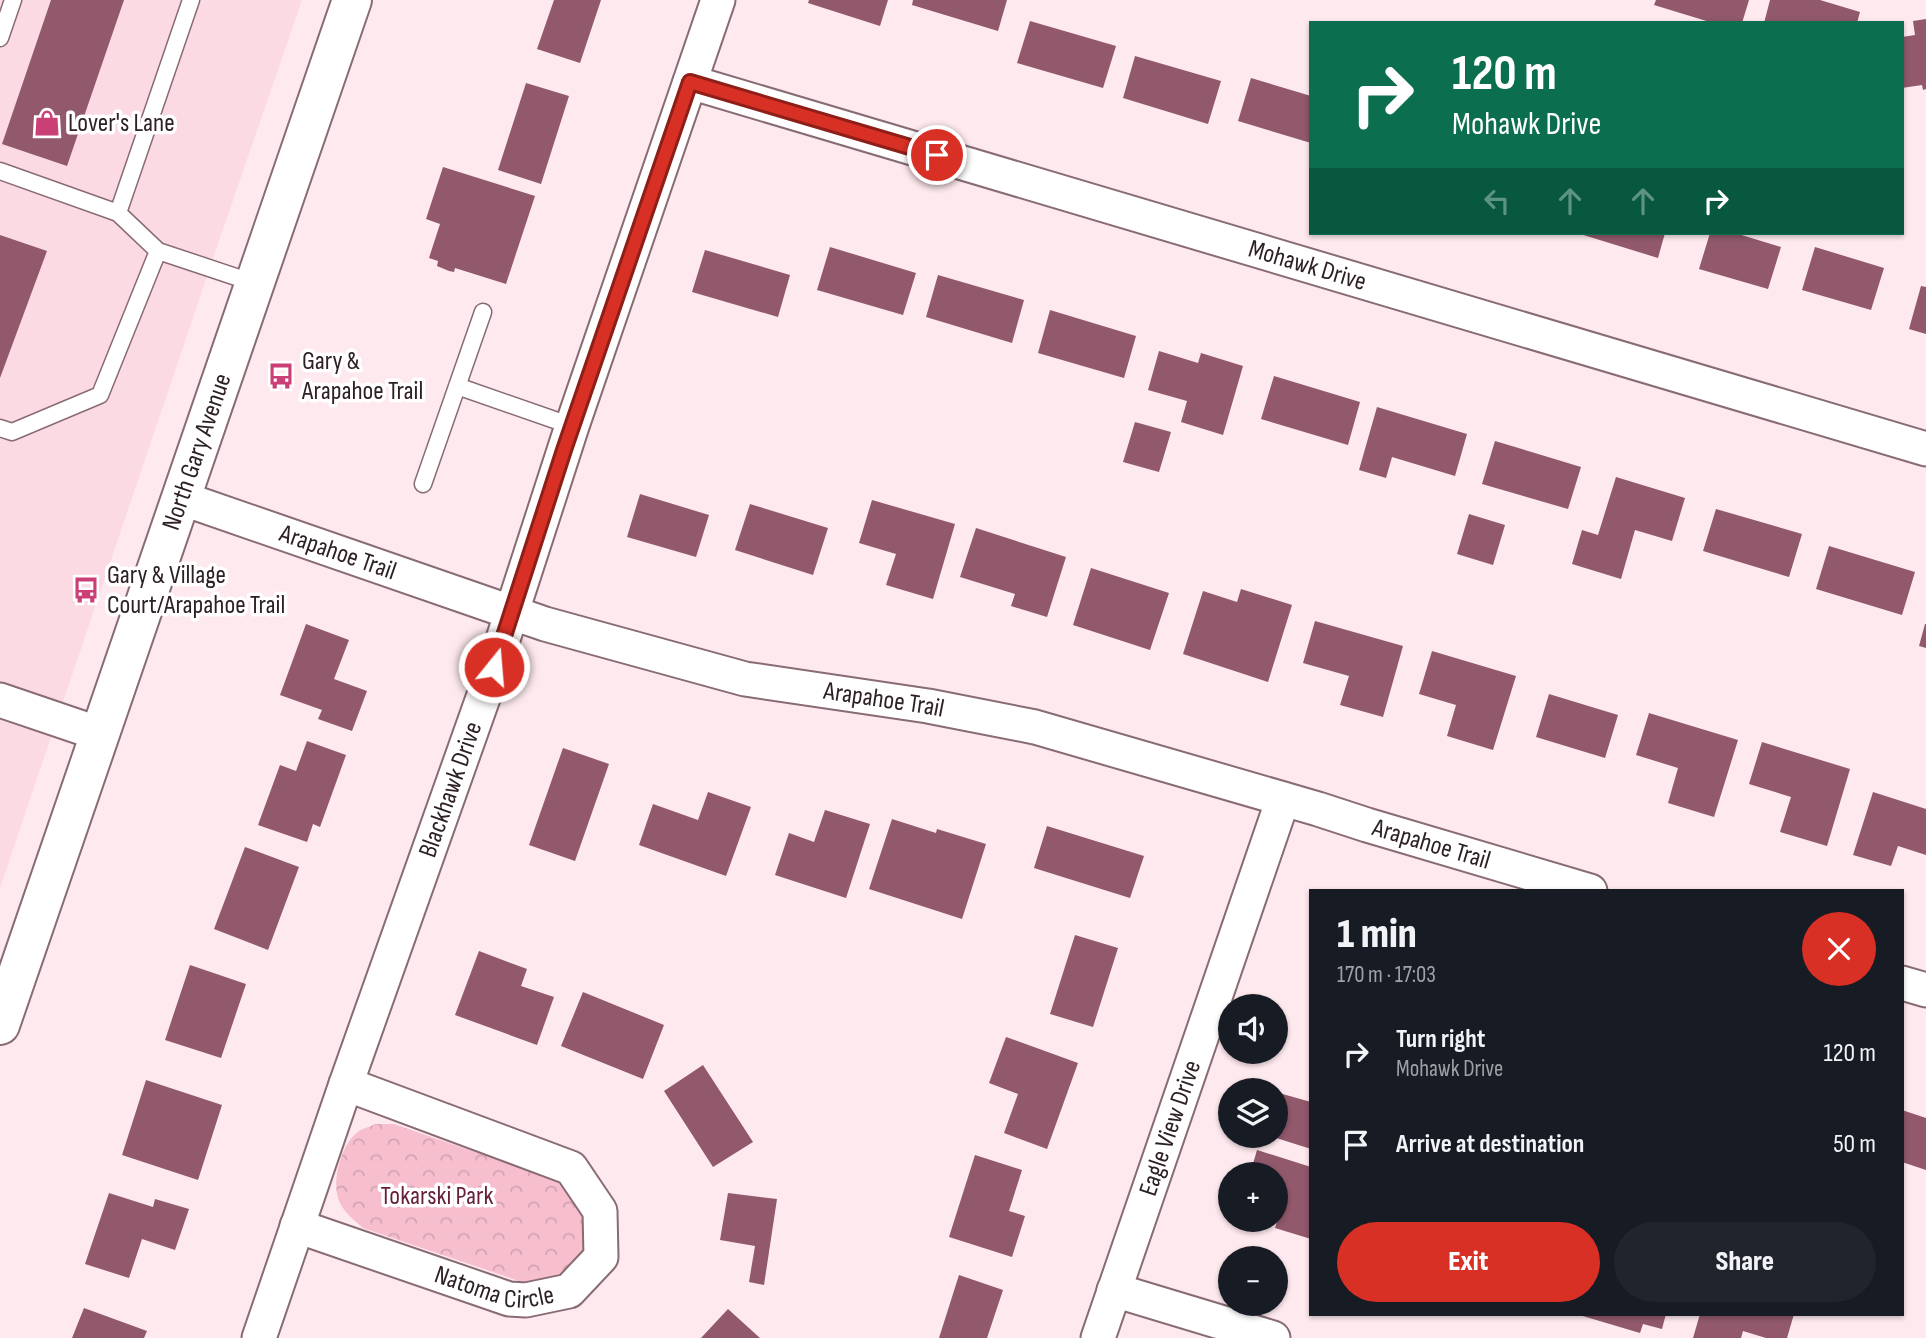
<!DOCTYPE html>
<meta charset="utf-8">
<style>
:root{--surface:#171b24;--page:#20242c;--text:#f1f3f6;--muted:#9ea1a6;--accent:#d93025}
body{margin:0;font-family:"Sofia Sans Condensed",sans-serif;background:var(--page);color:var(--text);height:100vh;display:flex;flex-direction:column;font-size:26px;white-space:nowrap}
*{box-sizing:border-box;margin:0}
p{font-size:23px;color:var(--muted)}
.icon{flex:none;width:38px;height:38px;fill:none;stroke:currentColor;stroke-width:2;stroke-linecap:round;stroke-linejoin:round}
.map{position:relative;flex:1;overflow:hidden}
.sheet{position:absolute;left:1309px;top:889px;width:595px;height:427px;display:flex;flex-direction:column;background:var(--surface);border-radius:0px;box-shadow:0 2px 5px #0004}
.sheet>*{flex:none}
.banner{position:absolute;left:1309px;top:21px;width:595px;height:214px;border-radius:0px;box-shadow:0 2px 5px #0004;background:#0b6e4f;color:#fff;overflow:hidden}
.controls{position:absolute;left:1218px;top:994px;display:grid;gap:14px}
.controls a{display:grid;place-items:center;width:70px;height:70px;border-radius:50%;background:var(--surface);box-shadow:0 2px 5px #0004;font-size:35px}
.pin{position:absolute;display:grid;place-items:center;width:60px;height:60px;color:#fff;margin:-30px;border:4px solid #fff;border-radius:50%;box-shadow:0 2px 7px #0007}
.me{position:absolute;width:77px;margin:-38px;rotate:17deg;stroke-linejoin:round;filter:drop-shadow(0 0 5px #0008)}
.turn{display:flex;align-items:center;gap:24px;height:147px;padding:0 28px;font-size:32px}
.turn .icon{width:91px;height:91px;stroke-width:2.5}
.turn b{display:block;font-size:49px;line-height:60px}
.lanes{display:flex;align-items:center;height:66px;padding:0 28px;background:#0003;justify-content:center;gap:35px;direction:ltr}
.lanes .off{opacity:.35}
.round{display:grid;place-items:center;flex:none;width:74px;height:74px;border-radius:37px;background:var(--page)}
.summary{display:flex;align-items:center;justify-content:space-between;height:119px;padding:0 28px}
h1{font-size:42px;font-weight:800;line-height:52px}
.action{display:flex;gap:14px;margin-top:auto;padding:14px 28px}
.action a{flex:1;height:80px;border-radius:42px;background:var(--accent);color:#fff;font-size:28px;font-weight:800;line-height:80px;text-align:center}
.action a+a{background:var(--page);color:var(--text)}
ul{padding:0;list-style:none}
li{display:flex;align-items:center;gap:21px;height:91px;padding:0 28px}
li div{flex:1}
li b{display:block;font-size:26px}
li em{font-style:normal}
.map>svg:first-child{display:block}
.built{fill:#fbdae3}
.park{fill:url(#park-crowns)}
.building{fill:#91596b}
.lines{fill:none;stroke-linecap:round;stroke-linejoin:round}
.service-casing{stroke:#886b73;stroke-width:19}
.minor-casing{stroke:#886b73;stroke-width:37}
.tertiary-casing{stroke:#886b73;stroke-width:42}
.service{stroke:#fff;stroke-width:16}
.minor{stroke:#fff;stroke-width:33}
.tertiary{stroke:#fff;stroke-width:38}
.route-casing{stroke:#8d1f18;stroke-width:18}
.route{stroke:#d93025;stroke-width:12}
.labels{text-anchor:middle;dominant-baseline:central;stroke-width:7;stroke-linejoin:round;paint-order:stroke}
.poi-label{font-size:26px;fill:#2d2125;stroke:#fff;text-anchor:start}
.street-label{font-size:26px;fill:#2d2125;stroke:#fff}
.park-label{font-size:26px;fill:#661e3a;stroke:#fff}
</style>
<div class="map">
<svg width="1926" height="1338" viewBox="0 0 1926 1338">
<defs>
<pattern id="park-crowns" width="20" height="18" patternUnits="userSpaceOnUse" patternTransform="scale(1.75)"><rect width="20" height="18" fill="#f7bece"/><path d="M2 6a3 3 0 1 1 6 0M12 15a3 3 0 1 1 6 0" fill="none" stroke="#d4a3b1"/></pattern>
</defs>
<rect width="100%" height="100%" fill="#fee9ee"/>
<path class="built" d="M0,0H302L221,235L0,888Z"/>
<path class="park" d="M375,1124H394L558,1181C580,1199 595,1218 585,1249C582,1258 572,1268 566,1276L528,1284L363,1228C354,1220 346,1214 340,1203C330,1184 341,1143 359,1131C364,1128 370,1127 375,1124Z"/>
<path class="building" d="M51,0H124L67,166L2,144Z
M554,0H601L580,63L537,49Z
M809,0H888L880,26L808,3Z
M913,0H1007L998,31L912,5Z
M1656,0H1749L1742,23H1713L1654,5Z
M1770,0H1820L1860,12L1857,23H1764Z
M1926,19V89L1923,90L1922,85L1902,88V37L1915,35L1913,21Z
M1030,21L1116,46L1103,88L1017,63Z
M1135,56L1221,81L1208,124L1123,98Z
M1251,78L1311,96V143L1238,121Z
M526,83L569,96L541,184L498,170Z
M443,167L535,196L506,284L455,268L454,272L449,271L437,266L438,261L429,258L440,224L426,219Z
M1577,233H1665L1658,258Z
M1710,233H1735L1781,247L1768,289L1699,269Z
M0,235L47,251L0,378Z
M830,247L916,273L903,315L817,290Z
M1815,247L1884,268L1871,310L1802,290Z
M705,250L790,275L778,317L692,292Z
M938,275L1024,300L1012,343L926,317Z
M1921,286L1926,287V334L1909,329Z
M1050,310L1136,336L1124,378L1038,353Z
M1159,351L1198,363L1201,353L1243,366L1223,435L1181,422L1187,401L1148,390Z
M1274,376L1360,402L1348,445L1261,419Z
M1377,407L1467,434L1455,476L1392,457L1386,478L1359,470Z
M1135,422L1171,432L1159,472L1123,462Z
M1495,441L1581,467L1568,509L1482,484Z
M1616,477L1685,498L1672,541L1635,530L1621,579L1572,564L1582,530L1598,535Z
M640,494L709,515L696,557L627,537Z
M872,500L955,524L933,599L886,585L896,554L859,543Z
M750,504L828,528L813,575L735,550Z
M1716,509L1802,534L1789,577L1703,551Z
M1469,514L1505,525L1493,565L1457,554Z
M976,528L1066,557L1047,617L1011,606L1015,594L960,577Z
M1829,546L1915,572L1902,615L1816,589Z
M1091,568L1169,593L1150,650L1073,625Z
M1241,589L1292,605L1268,682L1183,654L1203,591L1237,602Z
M1315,621L1403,646L1383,717L1340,705L1349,676L1303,663Z
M306,624L349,640L334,679L367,691L352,731L318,719L322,710L280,695Z
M1925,624H1926V648L1919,646Z
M1432,651L1516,676L1493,750L1447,736L1456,705L1419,694Z
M1549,694L1618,715L1605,758L1536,737Z
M1649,713L1738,740L1714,817L1668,803L1678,768L1636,755Z
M307,741L346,755L320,827L313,824L307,842L258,825L280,765L296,771Z
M1762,742L1850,769L1827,846L1780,832L1791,797L1749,784Z
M563,748L609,764L575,861L529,845Z
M708,792L751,807L726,876L639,845L653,804L698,820Z
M1873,792L1926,809V855L1898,846L1891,866L1853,855Z
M825,810L870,824L846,898L775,875L789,833L814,842Z
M892,819L936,833L937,829L986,844L962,919L869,889Z
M1047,826L1144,856L1130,898L1034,868Z
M245,847L299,867L268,950L214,929Z
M1075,935L1118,948L1093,1027L1050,1014Z
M479,951L527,969L521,986L554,997L537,1045L455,1015Z
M190,965L246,984L221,1058L165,1040Z
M583,992L664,1025L643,1079L561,1046Z
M1006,1037L1078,1063L1047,1149L1004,1133L1018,1094L989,1083Z
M703,1065L753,1142L713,1167L664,1091Z
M146,1080L222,1105L198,1180L122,1155Z
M1279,1093L1311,1102V1149L1270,1136H1276V1104Z
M1902,1110L1926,1118V1170L1902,1162Z
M1257,1150L1311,1167V1239L1275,1228L1282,1207L1276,1206V1174H1250Z
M975,1155L1022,1170L1009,1211L1025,1216L1012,1257L949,1237Z
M109,1193L153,1207L155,1199L189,1209L175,1250L142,1239L129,1278L85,1264Z
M728,1193L777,1199L764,1285L749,1282L755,1246L720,1240Z
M959,1275L1003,1290L987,1338H939Z
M84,1308L147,1331L144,1338H72Z
M728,1309L760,1338H701Z
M1576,1314H1666L1662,1329L1643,1324L1640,1333Z
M1700,1314H1794L1787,1338H1766L1743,1331L1741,1338H1693Z"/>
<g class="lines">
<g class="service-casing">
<path id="service" d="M0,38L13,0
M0,171L118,213L158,251L254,283
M118,213L191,0
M457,386L572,426
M0,428L12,432L100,395L158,251
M423,484L483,312"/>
</g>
<g class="minor-casing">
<g id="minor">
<path id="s1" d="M690,82L1926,449"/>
<path id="s2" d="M181,498L545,624L745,679L928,706L1035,727L1318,809L1367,825L1590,891"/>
<path d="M0,700L100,734"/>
<path d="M1902,983L1926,990"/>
<path id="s3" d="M297,1226L509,1299L526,1300L569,1291L601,1257L600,1211L571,1168L346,1084"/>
<path d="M1114,1290L1273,1338"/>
<path id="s4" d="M259,1338L346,1084L494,667L572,426L718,0"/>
<path id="s5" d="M1098,1338L1283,799"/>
</g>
</g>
<g class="tertiary-casing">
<g id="tertiary">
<path id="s6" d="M0,1025L352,0"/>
</g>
</g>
<use href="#service" class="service"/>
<use href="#minor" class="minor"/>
<use href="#tertiary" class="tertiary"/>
</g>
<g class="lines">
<g class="route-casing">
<path id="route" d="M494,667L564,450L690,82L937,155"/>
</g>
<use href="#route" class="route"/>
</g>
<defs>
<g id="shop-bare" transform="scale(2.1)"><path d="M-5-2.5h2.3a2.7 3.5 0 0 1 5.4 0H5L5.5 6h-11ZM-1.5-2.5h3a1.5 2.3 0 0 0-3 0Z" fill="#c93f76" stroke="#fff" stroke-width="2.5" paint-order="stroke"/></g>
<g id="bus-bare" transform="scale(2.1)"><path d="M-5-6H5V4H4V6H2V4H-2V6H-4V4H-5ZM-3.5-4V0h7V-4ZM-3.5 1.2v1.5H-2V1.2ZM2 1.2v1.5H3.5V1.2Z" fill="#c93f76" stroke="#fff" stroke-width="2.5" paint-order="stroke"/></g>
</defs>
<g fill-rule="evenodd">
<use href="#shop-bare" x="47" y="123"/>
<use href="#bus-bare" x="281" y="376"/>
<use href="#bus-bare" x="86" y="590"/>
</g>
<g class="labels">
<g class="poi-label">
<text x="68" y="123">Lover's Lane</text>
<text x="302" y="361">Gary &amp;<tspan x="302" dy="30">Arapahoe Trail</tspan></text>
<text x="107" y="575">Gary &amp; Village<tspan x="107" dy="30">Court/Arapahoe Trail</tspan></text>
</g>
<g class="street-label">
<text stroke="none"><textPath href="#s1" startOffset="644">Mohawk Drive</textPath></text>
<text stroke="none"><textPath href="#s6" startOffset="606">North Gary Avenue</textPath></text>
<text stroke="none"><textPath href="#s2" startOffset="166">Arapahoe Trail</textPath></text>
<text stroke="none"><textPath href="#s2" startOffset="733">Arapahoe Trail</textPath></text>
<text stroke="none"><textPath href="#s4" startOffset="581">Blackhawk Drive</textPath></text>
<text stroke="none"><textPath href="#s2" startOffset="1300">Arapahoe Trail</textPath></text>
<text stroke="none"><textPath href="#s5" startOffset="222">Eagle View Drive</textPath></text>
<text stroke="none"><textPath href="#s3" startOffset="208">Natoma Circle</textPath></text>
</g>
<g class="park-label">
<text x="437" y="1196">Tokarski Park</text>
</g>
</g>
</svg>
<div class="controls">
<a><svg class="icon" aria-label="sound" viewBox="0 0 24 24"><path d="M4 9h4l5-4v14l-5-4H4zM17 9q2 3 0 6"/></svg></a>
<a><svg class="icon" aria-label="layers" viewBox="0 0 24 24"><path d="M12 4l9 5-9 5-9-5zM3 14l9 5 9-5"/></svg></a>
<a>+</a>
<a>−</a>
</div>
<div class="pin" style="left:937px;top:155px;background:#d93025"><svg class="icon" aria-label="arrive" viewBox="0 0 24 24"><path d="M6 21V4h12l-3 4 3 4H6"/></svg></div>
<svg class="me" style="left:494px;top:667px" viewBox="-20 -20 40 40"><circle r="17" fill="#d93025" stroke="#fff" stroke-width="3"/><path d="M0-11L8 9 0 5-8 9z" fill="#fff"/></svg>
<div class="banner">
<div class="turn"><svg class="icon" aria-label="right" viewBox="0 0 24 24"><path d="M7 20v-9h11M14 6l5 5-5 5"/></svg><div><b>120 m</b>Mohawk Drive</div></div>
<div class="lanes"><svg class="icon off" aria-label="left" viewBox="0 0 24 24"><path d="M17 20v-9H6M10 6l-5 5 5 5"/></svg><svg class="icon off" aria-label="ahead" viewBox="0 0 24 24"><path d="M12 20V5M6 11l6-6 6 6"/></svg><svg class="icon off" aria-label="ahead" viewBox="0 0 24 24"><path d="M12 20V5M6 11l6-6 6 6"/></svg><svg class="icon" aria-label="right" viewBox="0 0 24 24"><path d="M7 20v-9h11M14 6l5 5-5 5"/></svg></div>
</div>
<section class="sheet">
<div class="summary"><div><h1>1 min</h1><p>170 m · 17:03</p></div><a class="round" style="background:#d93025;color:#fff"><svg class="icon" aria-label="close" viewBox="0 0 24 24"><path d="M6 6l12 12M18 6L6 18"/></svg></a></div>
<ul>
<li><svg class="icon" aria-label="right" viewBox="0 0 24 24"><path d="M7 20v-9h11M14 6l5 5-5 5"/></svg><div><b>Turn right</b><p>Mohawk Drive</p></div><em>120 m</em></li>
<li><svg class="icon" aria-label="arrive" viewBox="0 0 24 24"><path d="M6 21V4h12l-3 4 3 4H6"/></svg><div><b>Arrive at destination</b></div><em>50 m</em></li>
</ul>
<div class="action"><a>Exit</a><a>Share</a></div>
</section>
</div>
